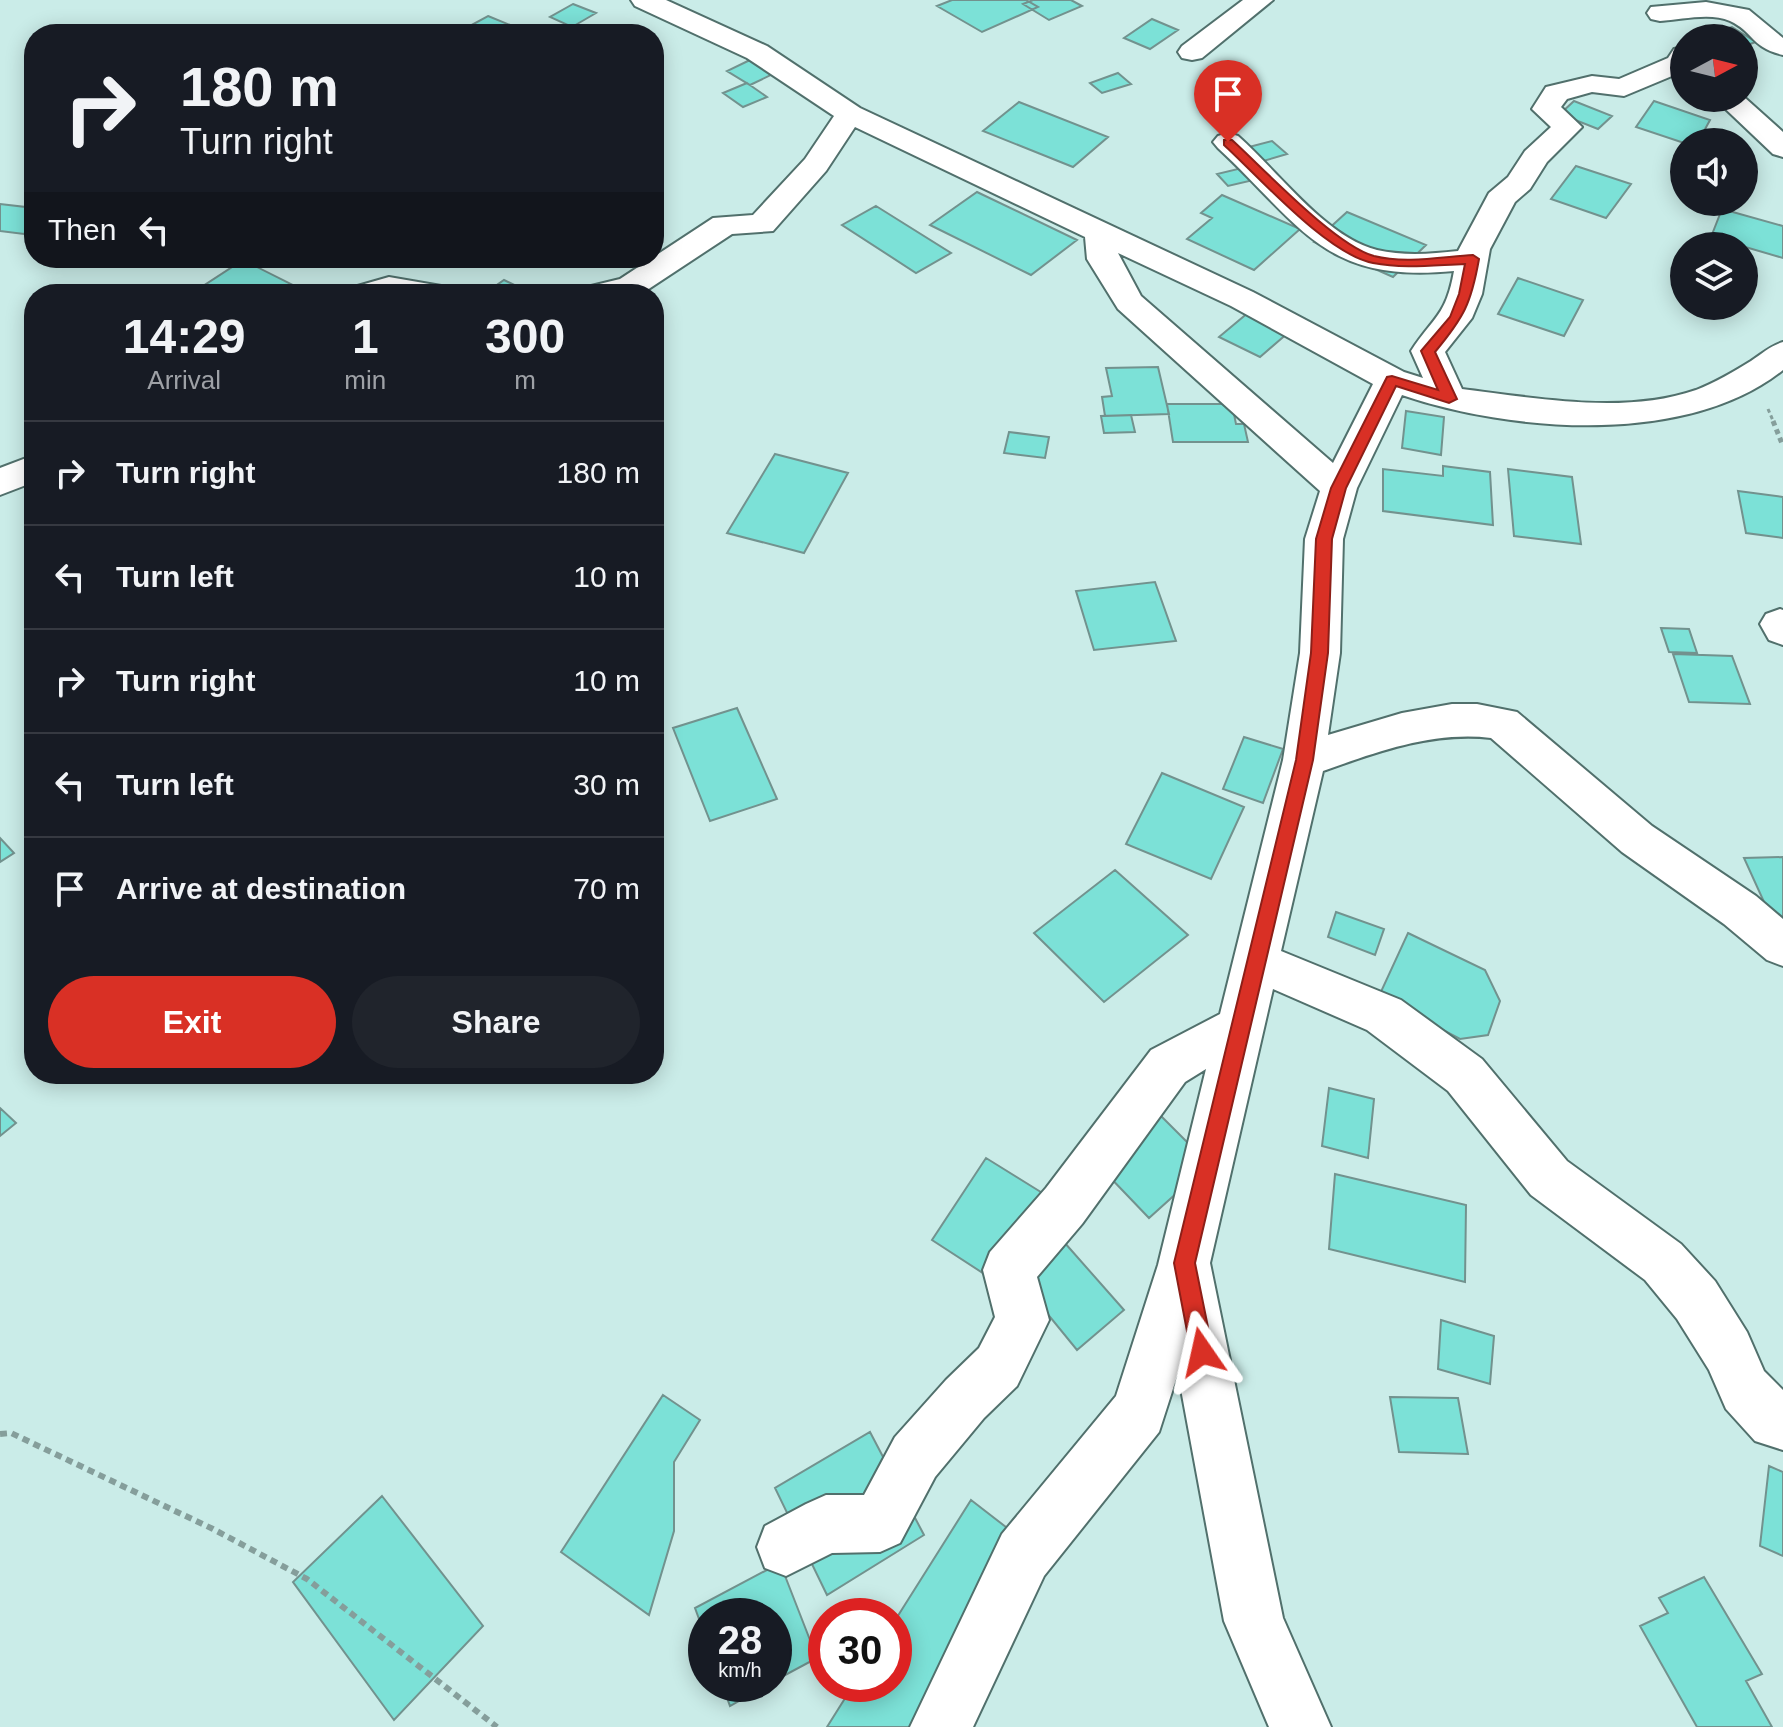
<!DOCTYPE html>
<style>
:root{--surface:#171b24;--page:#20242c;--text:#f1f3f6;--muted:#9ea1a6;--line:#363941;--accent:#d93025}
body{margin:0;font-family:Arial,sans-serif;background:var(--page);color:var(--text);height:100vh;display:flex;flex-direction:column;font-size:30px;white-space:nowrap}
*{box-sizing:border-box;margin:0}
p{font-size:26px;color:var(--muted)}
.icon{flex:none;width:44px;height:44px;fill:none;stroke:currentColor;stroke-width:2;stroke-linecap:round;stroke-linejoin:round}
.map{position:relative;flex:1;overflow:hidden}
.panel{position:absolute;left:24px;top:284px;width:640px;height:800px;display:flex;flex-direction:column;background:var(--surface);border-radius:32px;box-shadow:0 4px 20px #0003}
.panel>*{flex:none}
.guide{position:absolute;left:24px;top:24px;width:640px;height:244px;border-radius:32px;box-shadow:0 4px 20px #0003;background:#171b24;color:var(--text);overflow:hidden}
.needle{width:52px;rotate:83deg}
.controls{position:absolute;left:1670px;top:24px;display:grid;gap:16px}
.controls a{display:grid;place-items:center;width:88px;height:88px;border-radius:50%;background:var(--surface);box-shadow:0 4px 20px #0003;font-size:40px}
.speed{position:absolute;left:688px;top:1598px;display:flex;gap:16px;font-size:40px;font-weight:700;text-align:center}
.speed>*{display:grid;place-content:center;width:104px;height:104px;border-radius:50%;background:var(--surface);box-shadow:0 4px 20px #0003;line-height:1}
.speed small{font-size:20px;font-weight:400}
.speed .limit{border:12px solid #d22;background:#fff;color:#111}
.pin{position:absolute;display:grid;place-items:center;width:68px;height:68px;color:#fff;margin:-82px -34px;border-radius:50% 50% 50% 0;rotate:-45deg;box-shadow:0 0 8px #0007}
.pin .icon{rotate:45deg}
.me{position:absolute;width:88px;margin:-44px;rotate:349deg;stroke-linejoin:round;filter:drop-shadow(0 0 6px #0008)}
.turn{display:flex;align-items:center;gap:28px;height:168px;padding:0 24px;font-size:36px}
.turn .icon{width:104px;height:104px;stroke-width:2.5}
.turn b{display:block;font-size:56px;line-height:68px}
.then{display:flex;align-items:center;height:76px;padding:0 24px;background:#0003;gap:16px;font-size:30px}
.eta{display:flex;justify-content:space-evenly;align-items:center;height:136px;text-align:center}
.eta b{font-size:48px;font-weight:600;line-height:56px}
.primary-button{display:flex;gap:16px;margin-top:auto;padding:16px 24px}
.primary-button a{flex:1;height:92px;border-radius:48px;background:var(--accent);color:#fff;font-size:32px;font-weight:600;line-height:92px;text-align:center}
.primary-button a+a{background:var(--page);color:var(--text)}
ul{padding:0;list-style:none}
li{display:flex;align-items:center;gap:24px;height:104px;padding:0 24px;border-top:2px solid var(--line)}
li div{flex:1}
li b{display:block;font-size:30px}
li em{font-style:normal}
.map>svg:first-child{display:block}
.building{fill:#7ce1d7;stroke:#72928e;stroke-width:2}
.lines{fill:none;stroke-linecap:round;stroke-linejoin:round}
.minor-casing{stroke:#51706c;stroke-width:4}
.path-far2{stroke:#859e9b;stroke-width:3;stroke-dasharray:4 3;stroke-linecap:butt}
.path-far1{stroke:#859e9b;stroke-width:5;stroke-dasharray:5 4;stroke-linecap:butt}
.path{stroke:#859e9b;stroke-width:6;stroke-dasharray:7 5;stroke-linecap:butt}
.minor{fill:#fff;fill-rule:evenodd}
.route{fill:#d93025;stroke:#8d1f18;stroke-width:2}
</style>
<div class="map">
<svg width="1783" height="1727" viewBox="0 0 1783 1727">
<rect width="100%" height="100%" fill="#caece8"/>
<path class="building" d="M952,0H1026L1038,7L982,32L937,6Z
M1033,0H1071L1082,6L1049,20L1023,4Z
M573,4L596,13L572,27L550,17Z
M488,16L527,32L455,34Z
M1152,19L1178,30L1150,49L1124,38Z
M1732,27L1756,42L1744,46V38H1707L1702,35Z
M750,60L773,74L750,85L727,71Z
M1118,73L1131,84L1102,93L1090,83Z
M747,83L767,97L743,107L723,93Z
M1574,101L1612,116L1598,129L1560,114Z
M1654,101L1710,120L1698,142L1684,143L1636,127Z
M1019,102L1108,137L1073,167L983,131Z
M1272,141L1287,154L1260,162L1245,148Z
M1576,166L1631,184L1606,218L1551,199Z
M1246,167L1258,179L1228,186L1217,174Z
M977,192L1077,240L1031,275L930,225Z
M1222,195L1300,229L1254,270L1187,239L1212,218L1201,213Z
M0,204L34,208V223L24,234L0,231Z
M876,206L951,253L916,273L842,225Z
M1722,209L1783,226V258L1711,237Z
M1347,212L1426,245L1393,277L1314,242Z
M243,260L297,287L286,294H205L197,290Z
M1518,278L1583,300L1564,336L1498,314Z
M504,280L533,294H484Z
M1249,312L1289,332L1260,357L1219,337Z
M1158,367L1169,414L1105,416L1102,397L1112,396L1106,368Z
M1167,404H1232L1236,424H1244L1248,442H1173Z
M1406,411L1444,417L1441,455L1402,448Z
M1131,415L1135,432L1104,433L1101,416Z
M1009,432L1049,437L1045,458L1004,453Z
M775,454L848,473L804,553L727,533Z
M1443,466L1490,472L1493,525L1383,511V469L1443,476Z
M1508,469L1572,477L1581,544L1514,536Z
M1738,491L1783,497V538L1746,533Z
M1155,582L1176,641L1094,650L1076,591Z
M1661,628L1689,629L1697,653L1669,652Z
M1673,654L1732,656L1750,704L1689,702Z
M737,708L777,799L710,821L673,728Z
M1244,737L1283,749L1263,803L1223,789Z
M1162,773L1244,807L1211,879L1126,844Z
M0,838L14,853L0,862Z
M1783,857V934L1779,935L1744,858Z
M1115,870L1188,935L1104,1002L1034,933Z
M1336,912L1384,929L1375,955L1328,937Z
M1408,933L1485,970L1500,1001L1488,1035L1460,1039L1379,996Z
M1329,1088L1374,1099L1368,1158L1322,1146Z
M1140,1095L1209,1164L1149,1218L1080,1146Z
M0,1108L16,1123L0,1136Z
M986,1158L1044,1194L992,1279L932,1240Z
M1335,1174L1466,1205L1465,1282L1329,1249Z
M1064,1242L1124,1310L1077,1350L1019,1279Z
M1441,1320L1494,1336L1490,1384L1438,1369Z
M663,1395L700,1420L674,1462V1531L649,1615L561,1552Z
M1390,1397L1458,1398L1468,1454L1399,1452Z
M870,1432L924,1535L827,1595L775,1488Z
M1769,1466L1783,1472V1556L1760,1546Z
M382,1496L483,1626L394,1720L293,1582Z
M971,1500L1024,1541L912,1727H827L854,1684H894V1622Z
M780,1563L817,1658L774,1681V1616H706V1638L695,1608Z
M1704,1577L1762,1674L1746,1681L1772,1727H1697L1640,1626L1668,1613L1659,1598Z
M722,1684H769L730,1706Z"/>
<g class="lines">
<g class="minor-casing">
<path id="minor" d="M631,0H666L767,46L860,108L1253,292L1404,372L1423,378L1411,351C1434,316 1446,316 1454,271C1324,284 1302,226 1218,148L1213,142L1218,136L1228,133L1238,136C1278,171 1325,237 1377,250C1403,256 1431,254 1458,251L1489,193L1508,177L1525,151L1551,127L1532,109L1546,87L1592,76L1619,79L1668,58L1674,49L1684,47V71L1624,96L1592,92L1567,99L1561,107L1582,127L1547,162L1530,189L1515,202L1490,249L1482,294L1472,318L1445,352L1462,389C1536,398 1624,415 1696,390C1714,383 1735,371 1751,361C1763,353 1770,346 1783,342V370C1687,447 1511,432 1402,395L1357,488L1343,539L1340,653L1328,735L1402,713L1452,704H1477L1517,712L1652,826L1756,896L1783,919V966L1767,960L1724,924L1622,852L1491,738C1433,731 1377,752 1323,771L1281,951L1401,1000L1482,1059L1567,1161L1681,1244L1715,1281L1747,1332L1764,1371L1783,1390V1450L1755,1441L1726,1409L1709,1370L1677,1319L1645,1280L1531,1195L1448,1091L1367,1030L1273,989L1210,1263L1283,1618L1331,1727H1269L1224,1621L1178,1373L1159,1432L1044,1576L973,1727H910L1002,1534L1116,1396L1158,1265L1206,1069L1185,1082L1082,1224L1037,1277L1049,1320L1017,1386L984,1418L935,1477L900,1543L880,1552L832,1553L786,1576L765,1568L757,1547L765,1526L806,1504L826,1495H864L895,1437L946,1380L979,1348L995,1317L983,1270L990,1252L1046,1188L1151,1050L1220,1014L1283,760L1300,653L1305,539L1320,491L1118,309L1087,259L1085,237L855,127L826,171L773,231L732,234L641,294H582L587,287L620,279L713,218L753,215L805,159L834,116L747,58L635,6ZM1118,253L1231,306L1373,384L1333,463L1141,296Z
M1243,0H1273L1202,58L1192,60L1182,58L1178,52L1182,46Z
M1706,2L1749,10L1783,38V55C1750,47 1754,32 1730,21C1710,12 1681,20 1660,21L1651,19L1647,13L1651,7Z
M1744,97L1783,132V157L1773,154L1714,98Z
M389,277L447,287L452,294H349L354,287Z
M34,455V482L0,495V468Z
M1780,609L1783,610V645L1769,640L1760,624L1766,614Z"/>
</g>
<path class="path-far2" d="M1768,409L1774,423"/>
<path class="path-far1" d="M1773,421L1783,446"/>
<path class="path" d="M0,1434L11,1433L213,1529L307,1579L497,1727"/>
<use href="#minor" class="minor"/>
</g>
<path class="route" d="M1224,140H1232C1265,170 1335,245 1374,256C1405,264 1441,257 1473,255L1479,259C1471,304 1464,317 1435,352L1457,399L1449,403L1396,386L1346,488L1332,539L1328,653L1313,760L1195,1263L1213,1352L1210,1360L1202,1363L1194,1360L1191,1352L1174,1263L1296,760L1311,653L1316,539L1331,488L1387,377L1392,376L1438,390L1421,351L1450,317L1459,294L1465,264C1435,265 1403,269 1373,263C1327,254 1260,178 1224,145Z"/>
</svg>
<div class="controls">
<a><svg class="needle" viewBox="-14 -14 28 28"><path d="M0-13l5 13h-10z" fill="#e53935"/><path d="M0 13l5-13h-10z" fill="#9ea1a6"/></svg></a>
<a><svg class="icon" aria-label="sound" viewBox="0 0 24 24"><path d="M4 9h4l5-4v14l-5-4H4zM17 9q2 3 0 6"/></svg></a>
<a><svg class="icon" aria-label="layers" viewBox="0 0 24 24"><path d="M12 4l9 5-9 5-9-5zM3 14l9 5 9-5"/></svg></a>
</div>
<div class="speed"><div>28<small>km/h</small></div><div class="limit">30</div></div>
<div class="pin" style="left:1228px;top:142px;background:#d93025"><svg class="icon" aria-label="arrive" viewBox="0 0 24 24"><path d="M6 21V4h12l-3 4 3 4H6"/></svg></div>
<svg class="me" style="left:1202px;top:1352px" viewBox="-20 -20 40 40"><path d="M0-17L14 15 0 8-14 15z" fill="#d93025" stroke="#fff" stroke-width="4"/></svg>
<div class="guide">
<div class="turn"><svg class="icon" aria-label="right" viewBox="0 0 24 24"><path d="M7 20v-9h11M14 6l5 5-5 5"/></svg><div><b>180 m</b>Turn right</div></div>
<div class="then">Then<svg class="icon" aria-label="left" viewBox="0 0 24 24"><path d="M17 20v-9H6M10 6l-5 5 5 5"/></svg></div>
</div>
<section class="panel">
<div class="eta">
<div><b>14:29</b><p>Arrival</p></div>
<div><b>1</b><p>min</p></div>
<div><b>300</b><p>m</p></div>
</div>
<ul>
<li><svg class="icon" aria-label="right" viewBox="0 0 24 24"><path d="M7 20v-9h11M14 6l5 5-5 5"/></svg><div><b>Turn right</b></div><em>180 m</em></li>
<li><svg class="icon" aria-label="left" viewBox="0 0 24 24"><path d="M17 20v-9H6M10 6l-5 5 5 5"/></svg><div><b>Turn left</b></div><em>10 m</em></li>
<li><svg class="icon" aria-label="right" viewBox="0 0 24 24"><path d="M7 20v-9h11M14 6l5 5-5 5"/></svg><div><b>Turn right</b></div><em>10 m</em></li>
<li><svg class="icon" aria-label="left" viewBox="0 0 24 24"><path d="M17 20v-9H6M10 6l-5 5 5 5"/></svg><div><b>Turn left</b></div><em>30 m</em></li>
<li><svg class="icon" aria-label="arrive" viewBox="0 0 24 24"><path d="M6 21V4h12l-3 4 3 4H6"/></svg><div><b>Arrive at destination</b></div><em>70 m</em></li>
</ul>
<div class="primary-button"><a>Exit</a><a>Share</a></div>
</section>
</div>
